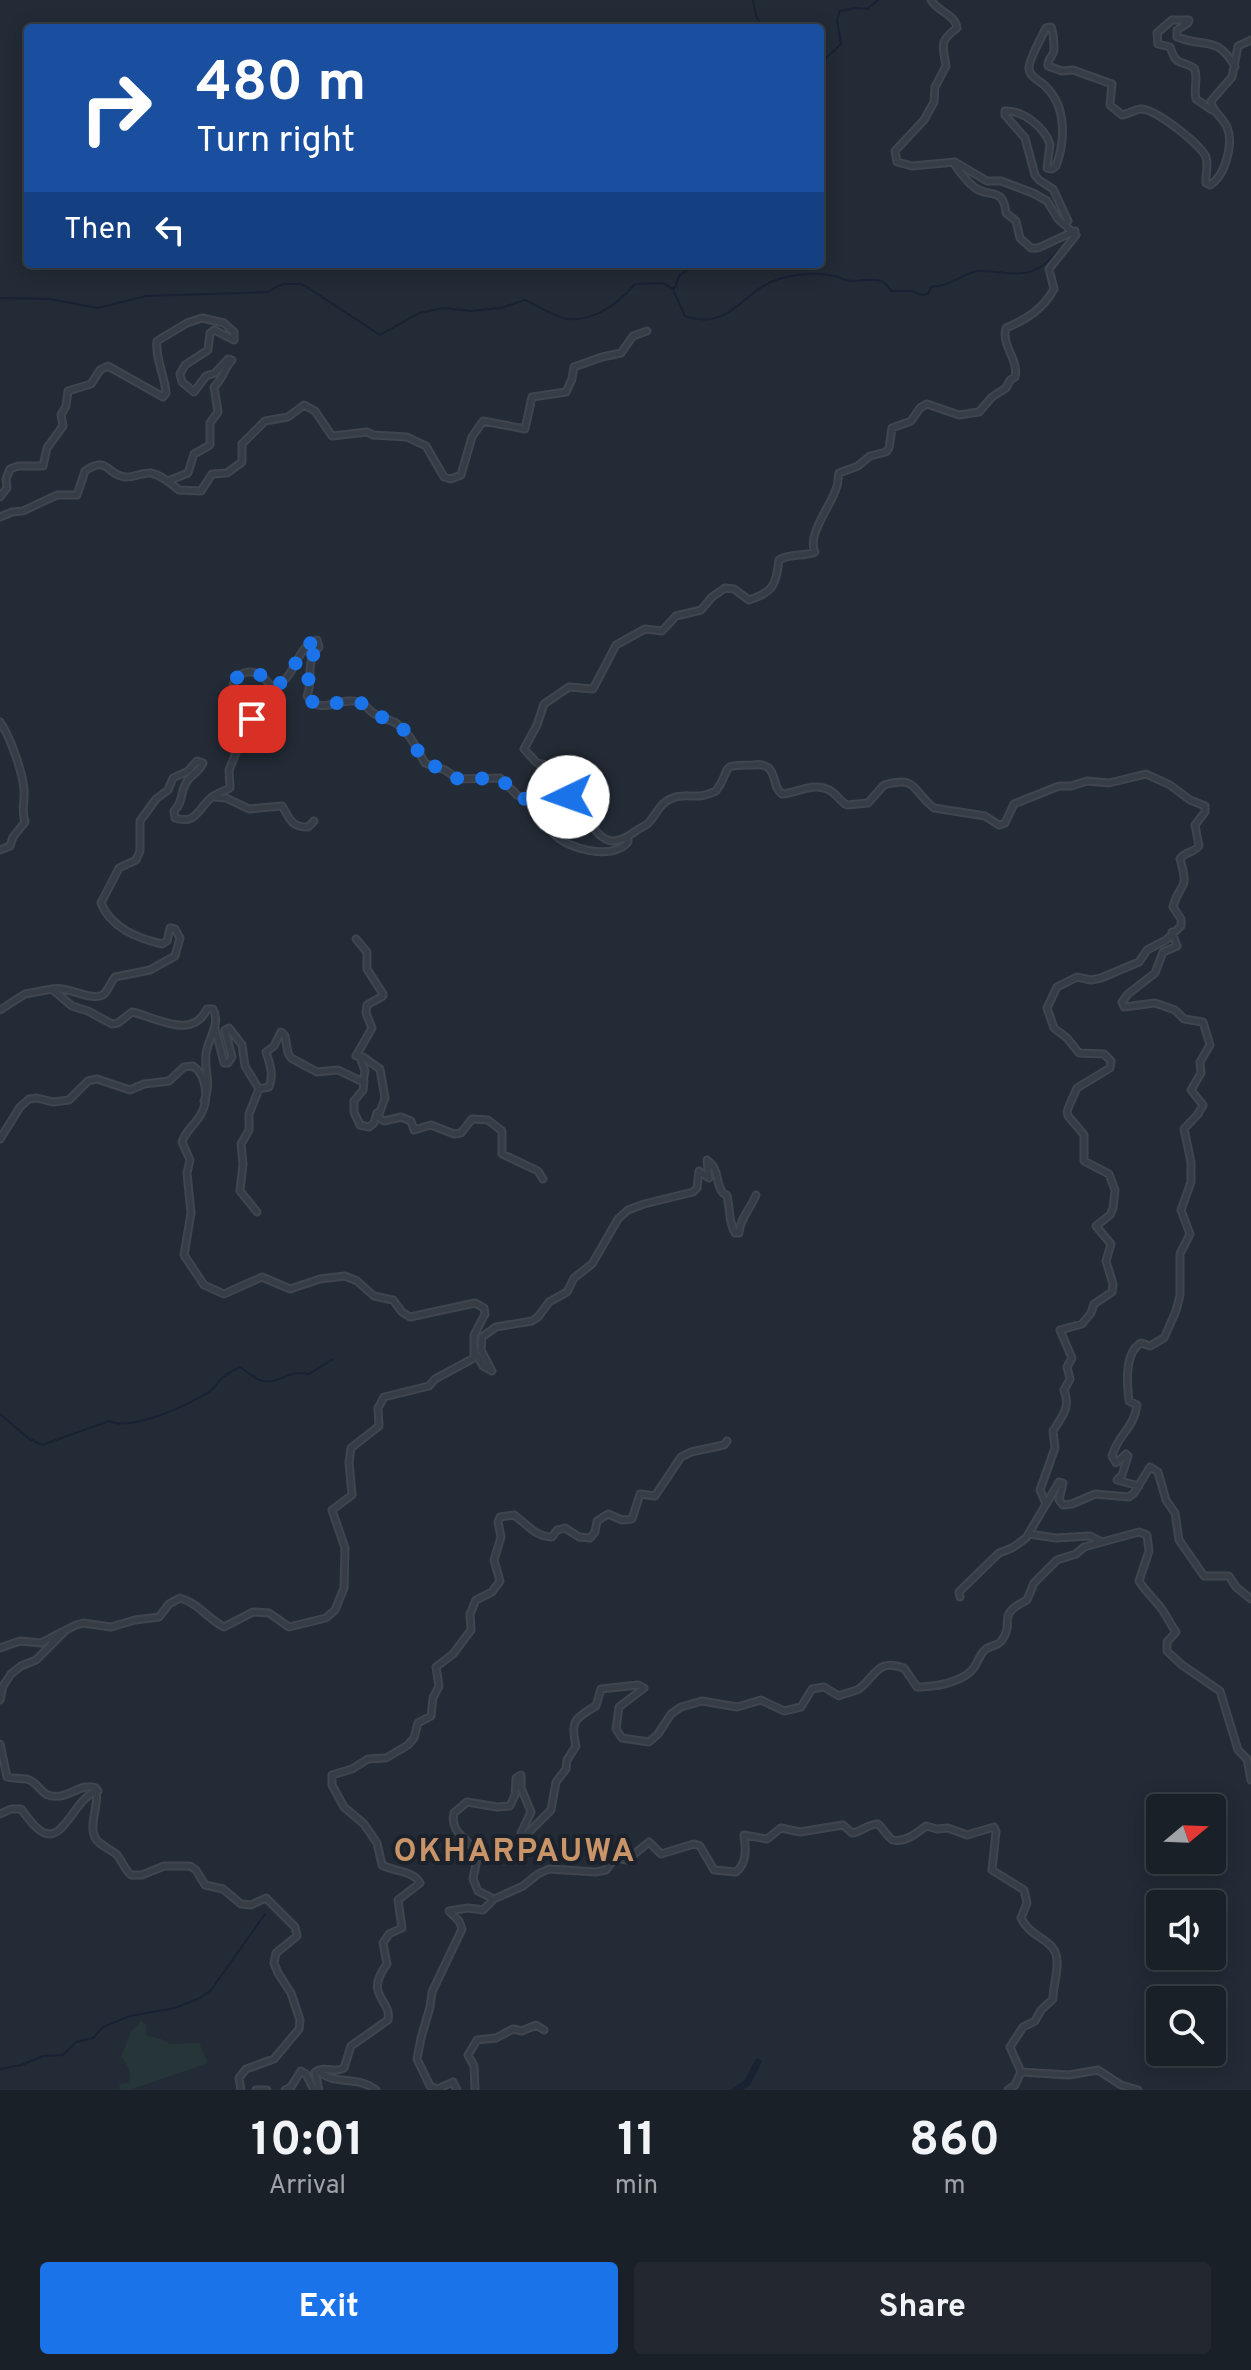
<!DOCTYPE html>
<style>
:root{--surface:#1a2028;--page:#232830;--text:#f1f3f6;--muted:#9fa3a8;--line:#383e45;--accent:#1a73e8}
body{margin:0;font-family:Overpass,sans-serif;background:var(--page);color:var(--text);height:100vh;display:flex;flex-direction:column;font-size:30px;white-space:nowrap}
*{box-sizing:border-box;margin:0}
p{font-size:26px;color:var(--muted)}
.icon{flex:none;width:44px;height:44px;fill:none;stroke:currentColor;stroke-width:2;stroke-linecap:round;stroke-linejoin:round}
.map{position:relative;height:2090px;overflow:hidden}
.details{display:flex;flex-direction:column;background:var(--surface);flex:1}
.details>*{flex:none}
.hud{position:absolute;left:24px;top:24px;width:800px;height:244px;border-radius:8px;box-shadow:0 4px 20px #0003,0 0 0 2px var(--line);background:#1a4fa0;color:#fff;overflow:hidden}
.needle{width:52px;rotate:71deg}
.controls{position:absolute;left:1146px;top:1794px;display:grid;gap:16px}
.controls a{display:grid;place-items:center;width:80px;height:80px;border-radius:8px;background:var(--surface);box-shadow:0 4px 20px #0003,0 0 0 2px var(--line);font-size:40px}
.pin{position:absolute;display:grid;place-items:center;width:68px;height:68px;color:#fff;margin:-34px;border-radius:16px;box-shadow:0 4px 12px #0006}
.me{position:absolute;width:88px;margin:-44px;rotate:267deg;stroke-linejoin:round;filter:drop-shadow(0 0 6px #0008)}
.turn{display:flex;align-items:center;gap:28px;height:168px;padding:0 40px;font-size:36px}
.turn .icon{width:104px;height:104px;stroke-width:2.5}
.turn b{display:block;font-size:56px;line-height:68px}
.then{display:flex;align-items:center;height:76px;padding:0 40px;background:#0003;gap:16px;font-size:30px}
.eta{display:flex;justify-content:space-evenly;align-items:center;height:136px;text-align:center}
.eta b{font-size:48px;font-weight:700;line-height:56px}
.action{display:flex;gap:16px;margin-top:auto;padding:16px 40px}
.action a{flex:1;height:92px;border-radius:8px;background:var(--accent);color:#fff;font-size:32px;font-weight:700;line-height:92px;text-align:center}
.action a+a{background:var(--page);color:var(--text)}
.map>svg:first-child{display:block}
.green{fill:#253538}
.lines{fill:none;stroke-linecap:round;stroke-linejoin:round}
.stream{stroke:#182233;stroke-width:2}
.river{stroke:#182233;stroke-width:7}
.minor-casing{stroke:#404650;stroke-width:9}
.minor{stroke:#373d47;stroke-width:5}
.route{stroke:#1a73e8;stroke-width:14;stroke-dasharray:0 25.2}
.labels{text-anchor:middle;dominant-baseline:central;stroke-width:8;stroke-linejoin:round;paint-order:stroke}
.district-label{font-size:32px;font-weight:bold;letter-spacing:2px;fill:#c89468;stroke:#1c222c}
</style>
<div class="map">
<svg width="1251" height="2090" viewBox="0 0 1251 2090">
<rect width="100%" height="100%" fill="#232b36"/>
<path class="green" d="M141,2021L146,2024V2035L161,2039L170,2044L199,2043L208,2063L130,2090H120L119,2084L128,2083C133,2071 128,2066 121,2057L131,2032Z"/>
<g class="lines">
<path class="stream" d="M753,0L756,16L763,28
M820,64L841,44L837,20L840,11L855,8L867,9L878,0
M674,292L685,316C732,332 744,288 779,279C796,274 817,272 835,276C841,278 846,281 853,281C868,281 882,274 891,291H912L922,295L928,294L931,287C954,286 963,272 979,271C1000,270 1021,280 1042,266C1050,261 1057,251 1065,245
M0,298L49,299L98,308L146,296L268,292L282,284H302L380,335L419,313L443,308L471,311L501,308L525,300C538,306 554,317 567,319C594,322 619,303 635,284L662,283L674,289L680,275L696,264
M0,1414L28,1438L42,1445L109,1421C131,1432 191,1404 210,1391C216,1387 218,1381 223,1377C228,1373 234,1370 240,1367C247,1372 256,1380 263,1381C282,1384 287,1369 309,1374L333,1359
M0,2069L21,2065L43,2056L63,2055L76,2042L93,2038L103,2027L130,2016L175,2008L200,1998L211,1990L265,1914"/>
<path class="river" d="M736,2090L747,2083L758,2062"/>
<g class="minor-casing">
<path id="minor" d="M931,0C938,12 955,14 957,28C938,42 943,46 946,66L935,87L934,102L924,120L895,151L897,162L912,166L955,162L987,181H1001L1033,193L1047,201L1058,219L1076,235L1049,269L1054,289C1043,309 1027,319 1006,328C1001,346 1019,359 1015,377L1010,380L1006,388L992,397L979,412L959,415L927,404L920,408L911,421L892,428L889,448L886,452L870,456L858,466L839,473C838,477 838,482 837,486C833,503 806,535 815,552C803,557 791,553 779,560C776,584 774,592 749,600L734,589L725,588L712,597L701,610L676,616L662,631L645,629L616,645L593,689L569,687L544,704L537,725L524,749L537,763L576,772L593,783V827C607,847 619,843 636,831C641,827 647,826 651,820C658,811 661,802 673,798C687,792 696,801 716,791C734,767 716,765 753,765C760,764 767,764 771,771C777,780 773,787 782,794C797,793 811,783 827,789C836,792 839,801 847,805L868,803L884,785C918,775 912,791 934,808L985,816L999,825L1005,823L1014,804L1059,786H1071L1087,781L1109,783L1146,774L1170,785L1190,800L1205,806V812L1195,825L1199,846C1194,853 1185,851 1180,859C1190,893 1180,880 1173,907L1181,919V926L1166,940L1147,950L1139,962L1101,978L1091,980L1077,977L1057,987L1047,1008L1054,1028L1067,1038L1079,1053L1104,1054L1111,1061L1110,1068L1077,1088C1062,1122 1064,1108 1084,1135V1161L1109,1174L1115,1190L1113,1208L1110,1215L1096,1226L1111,1244L1106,1261L1113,1284L1112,1292L1094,1304L1091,1313L1082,1324L1060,1330L1072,1358L1067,1367L1070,1379L1064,1390C1071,1408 1062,1416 1053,1431L1055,1448L1040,1490L1046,1504
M1212,110L1196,99C1193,88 1199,77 1194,68C1179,59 1177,67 1170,47L1158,44L1157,33L1172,20H1189L1188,23L1177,30V37C1204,48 1218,35 1235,67
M953,162C959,171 966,181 974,187C988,199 1003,185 1006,213L1016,221L1020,238L1031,248H1038L1075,231
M1065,223L1068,221L1053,189L1039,180L1035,175L1025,138L1005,115V111C1023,110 1044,127 1050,144L1047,168L1052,169L1056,166C1065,142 1067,107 1046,87C1041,81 1030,78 1029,69C1028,61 1042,36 1046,28L1051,27C1054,33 1054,43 1054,50C1053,58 1047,58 1048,66L1062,71L1073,70L1112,84L1110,105L1122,115C1128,114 1134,110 1140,109C1155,108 1200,144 1206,157C1209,166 1205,174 1206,183L1210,185C1225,176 1234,144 1227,127C1222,116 1212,112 1211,101L1232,77L1238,46L1251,40
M0,497L7,488L6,479L10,469L18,466H43L47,448L63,426L61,415L66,406L68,391L91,384L100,370L108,366L163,397L166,393C165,376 155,359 157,341L187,323L202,318L224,323L234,332V340L214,330L210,333L208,350L185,365L180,374L182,382L194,392L206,376L215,373L228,359L232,360C224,368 223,379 214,387L218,412L210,423V445L194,454L188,473L168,481
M0,517L12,512L23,511L57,495H77L85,471C109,455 106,475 125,477C133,478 143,472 151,473C160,475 172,484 179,490L201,491L212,474L227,473L242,462V444L265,421L288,417L304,405L315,411L332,436L367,432L373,435L407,437L426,446L444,477L451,479L461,475L472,437L483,421L525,429L532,397L566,392L572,379L574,367L602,357L621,353L633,336L647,331
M0,722C10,736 23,773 24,790C25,801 21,811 25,822L13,837L10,846L0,850
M214,797L226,798L249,809L282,806C290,818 290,827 308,827L314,821
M356,939L367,952V969L383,994V996L367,1005L366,1013L372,1028L356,1056L363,1057L380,1069L385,1098L378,1117L384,1121L401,1117L411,1121L414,1130L431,1125L454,1134L461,1133L472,1119L488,1120L502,1131V1154L538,1171L543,1179
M0,1010L25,994L52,989
M215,1028L224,1063H228L232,1057L225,1030L229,1028L242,1045L245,1066L259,1089L269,1087C274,1075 270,1064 266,1052L274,1046L281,1032L285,1036L288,1053L291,1058L317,1072L338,1070L363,1082L365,1071L360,1057
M364,1082L363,1090L354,1101V1112L360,1125L369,1127L374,1123L377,1113
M204,1101C212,1084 204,1071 206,1054C208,1038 221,1024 213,1009H207C192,1041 156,1017 132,1012L118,1023L112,1024L88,1011L72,1006L52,989C67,985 93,1003 104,994C108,990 111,982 115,977L150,970L175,956L180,938L175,929L170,928L167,941L162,944C137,938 111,928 101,903L119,868L136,860L140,851V821L156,799L168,790L173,778L188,771L197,761L203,763C199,773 189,775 185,785C180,795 183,802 174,811L175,818C197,825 198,808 212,797C218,793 224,791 230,788L229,770L238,748L237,739L252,719L251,713C220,698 233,666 256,673C263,675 267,681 271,686C297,683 293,648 317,640L319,647C304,662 314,679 307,696C321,717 340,696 358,702C365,704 368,709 373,713C380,718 389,719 396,723C411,734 416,748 425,763L445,770L458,779L500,778L517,795L527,800L554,793L566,795L567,806L553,825V833C566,849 613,861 628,842V838
M0,1139L20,1107L29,1099L37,1098L53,1102L69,1100L88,1081L97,1079L130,1090L144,1084L169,1081L184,1067L193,1066C207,1075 209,1100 201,1114C195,1125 186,1130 182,1142L190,1160L187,1173L191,1213L184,1255L204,1285L224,1294L262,1277L290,1289L320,1279L345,1276L357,1281L374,1296L393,1300L402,1312L410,1317L475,1303L484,1308L485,1314L474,1335V1358L435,1379L429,1386L384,1397L378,1408L379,1426L351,1448L349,1462L352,1495L332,1510L345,1548L344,1588L335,1610L326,1618L289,1627L269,1613L253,1612L224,1627C208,1619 198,1603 180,1598L169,1604L159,1617L135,1620L111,1627L83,1623L76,1625L66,1630L36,1660L21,1666L11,1674L3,1686L0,1700
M257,1212L240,1191L243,1164L241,1144L249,1130V1114L259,1089
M476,1353L483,1366L492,1371L481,1350L482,1337L496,1327L532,1321L538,1317L549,1302L567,1292L574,1278L592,1264L618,1219L628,1210L644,1204L693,1192L697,1188L699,1171L709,1178L707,1160C720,1170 715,1179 721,1190C725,1198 727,1190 728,1201C730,1212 729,1223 735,1233H739C740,1218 751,1208 756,1195
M1139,1486L1117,1480L1122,1475L1128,1456L1126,1454L1116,1463L1112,1456C1118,1434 1134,1429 1137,1405L1129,1401C1127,1384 1124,1353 1141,1343L1150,1346L1164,1338L1176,1311L1180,1295V1254L1190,1234L1181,1210L1191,1182V1162L1184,1129L1198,1114L1203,1105L1191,1090L1201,1073L1200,1062L1210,1045L1203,1022L1184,1019L1175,1010L1155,1003L1124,1007L1122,1002L1128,994L1155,973L1163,952L1177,946L1172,932
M1029,1534L1056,1538L1090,1536L1102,1542
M960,1597L959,1592L964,1587L999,1553L1012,1548L1026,1538L1059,1482L1063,1483L1059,1500L1063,1505L1072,1504L1095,1494L1129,1497L1134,1493L1150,1467L1158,1472L1166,1500L1175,1513L1179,1540L1204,1576H1229L1236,1587L1251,1599
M0,1648L20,1641L41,1643L62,1632
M0,1744L7,1777C14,1779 21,1778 27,1779C41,1783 40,1799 60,1796C73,1794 83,1783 96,1788C99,1801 93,1813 93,1826C92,1844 105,1845 116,1854C122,1860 124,1869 131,1875H142L164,1866H190L196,1870L205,1885L223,1889L241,1904L251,1905L266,1898L295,1927L297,1936L276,1953L274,1963L278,1973L291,1993L300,2020L299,2029L274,2059L246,2069L239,2078L241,2090
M0,1814L11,1809H21C26,1815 31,1823 37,1828C63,1852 73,1796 98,1791
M492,1900L523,1886L538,1874L549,1869L596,1872L606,1870L615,1858L627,1860L649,1842L661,1854L694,1844L700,1846L714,1870L736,1872C747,1863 746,1849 744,1835L767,1839L781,1828L800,1832L843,1825L852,1833C862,1832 869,1823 878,1824C883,1828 888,1838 893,1840C905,1843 918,1832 926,1826L937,1829L948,1828L967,1835L994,1827L996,1832L992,1870L1024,1890L1027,1903L1021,1918C1031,1939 1056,1939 1057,1960C1058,1974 1053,1986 1053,1999L1041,2010L1035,2021L1023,2027L1010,2047L1021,2072
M318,2071C335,2086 357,2075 376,2090
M256,2090H267
M285,2090L291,2087L301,2071L306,2074L314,2090
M319,2090L315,2072C326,2065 334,2074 344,2068L351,2046L388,2020C392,1999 363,1996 387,1964L383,1943L389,1934L402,1928L398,1900L420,1883C413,1870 394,1872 382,1865L377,1843L364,1824L344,1807L332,1785V1775L352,1769L368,1759L386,1758L408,1745L414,1738L418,1723L431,1716L433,1698L439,1686L436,1667L453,1654L471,1630L470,1614L476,1600L492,1592L500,1581L494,1560L501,1537L498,1522L500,1517L514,1515C528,1525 534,1536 552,1537L557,1530L565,1528L579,1537L590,1538L595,1532L597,1521L608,1514L622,1520L632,1519L640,1494L655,1496L681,1457L691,1452L724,1445L727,1441
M457,2090L453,2082L437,2089L430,2086L417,2059L421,2038L430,2007L432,1992L462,1929L459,1921L449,1911L468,1908L483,1910L492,1901L490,1897L478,1891L473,1879L478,1854C469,1839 449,1833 454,1813L467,1802L497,1807L510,1806L515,1795L516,1778L521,1775V1788L531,1812L521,1833L524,1837L551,1810L556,1782L566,1769L567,1760L576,1746C570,1721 575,1718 596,1706L601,1689L638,1685L644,1688L619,1707L616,1729L622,1738L649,1742L658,1734L671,1714L681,1707L702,1701L737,1707L761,1700L784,1711L801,1707L812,1689L824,1687L839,1696C845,1693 853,1692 859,1689C876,1676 877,1658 904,1668L917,1687C934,1687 960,1683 972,1670C978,1664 979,1654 986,1649C992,1645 998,1646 1002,1640C1016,1620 994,1617 1027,1600L1034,1583L1057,1560L1076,1554L1084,1547L1139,1532L1147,1535L1149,1551L1139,1581C1146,1592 1154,1599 1161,1608C1167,1616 1170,1624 1176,1632L1167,1642V1651L1182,1665L1220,1691L1238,1750L1247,1759L1251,1780
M475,2090L474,2066L468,2055L477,2040L496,2038L513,2029L522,2031L536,2025L544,2030
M1008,2090L1015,2085L1021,2072L1069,2075L1098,2070L1121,2085L1138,2090"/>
</g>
<use href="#minor" class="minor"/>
</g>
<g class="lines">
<path class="route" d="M252,719L251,713C220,698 233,666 256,673C263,675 267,681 271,686C297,683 293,648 317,640L320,644C314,653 307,663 308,676C309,685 311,687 307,696C321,716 340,696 358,702C365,704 368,709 373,713C380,718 389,718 396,723C411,734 415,748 425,763L445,770L458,779L500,778L517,795L527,800L559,793L568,797"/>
</g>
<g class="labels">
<g class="district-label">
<text x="515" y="1853">OKHARPAUWA</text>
</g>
</g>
</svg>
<div class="controls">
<a><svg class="needle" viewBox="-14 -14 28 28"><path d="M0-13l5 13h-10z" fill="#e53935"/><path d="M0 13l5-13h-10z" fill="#9fa3a8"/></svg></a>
<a><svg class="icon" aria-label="sound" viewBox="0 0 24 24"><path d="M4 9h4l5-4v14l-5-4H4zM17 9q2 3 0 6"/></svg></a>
<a><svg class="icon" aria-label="search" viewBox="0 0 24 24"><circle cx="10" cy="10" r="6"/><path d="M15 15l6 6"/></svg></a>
</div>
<div class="pin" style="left:252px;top:719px;background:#d93025"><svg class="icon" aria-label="arrive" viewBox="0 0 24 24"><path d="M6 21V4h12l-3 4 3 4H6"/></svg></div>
<svg class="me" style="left:568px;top:797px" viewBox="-20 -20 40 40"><circle r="19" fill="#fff"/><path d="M0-13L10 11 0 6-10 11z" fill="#1a73e8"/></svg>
<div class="hud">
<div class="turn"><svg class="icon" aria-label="right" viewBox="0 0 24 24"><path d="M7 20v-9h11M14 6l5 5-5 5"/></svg><div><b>480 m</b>Turn right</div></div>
<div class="then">Then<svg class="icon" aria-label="left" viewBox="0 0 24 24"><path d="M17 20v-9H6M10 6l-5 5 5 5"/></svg></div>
</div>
</div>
<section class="details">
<div class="eta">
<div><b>10:01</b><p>Arrival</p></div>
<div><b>11</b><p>min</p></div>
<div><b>860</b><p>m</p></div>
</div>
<div class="action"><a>Exit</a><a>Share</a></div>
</section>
